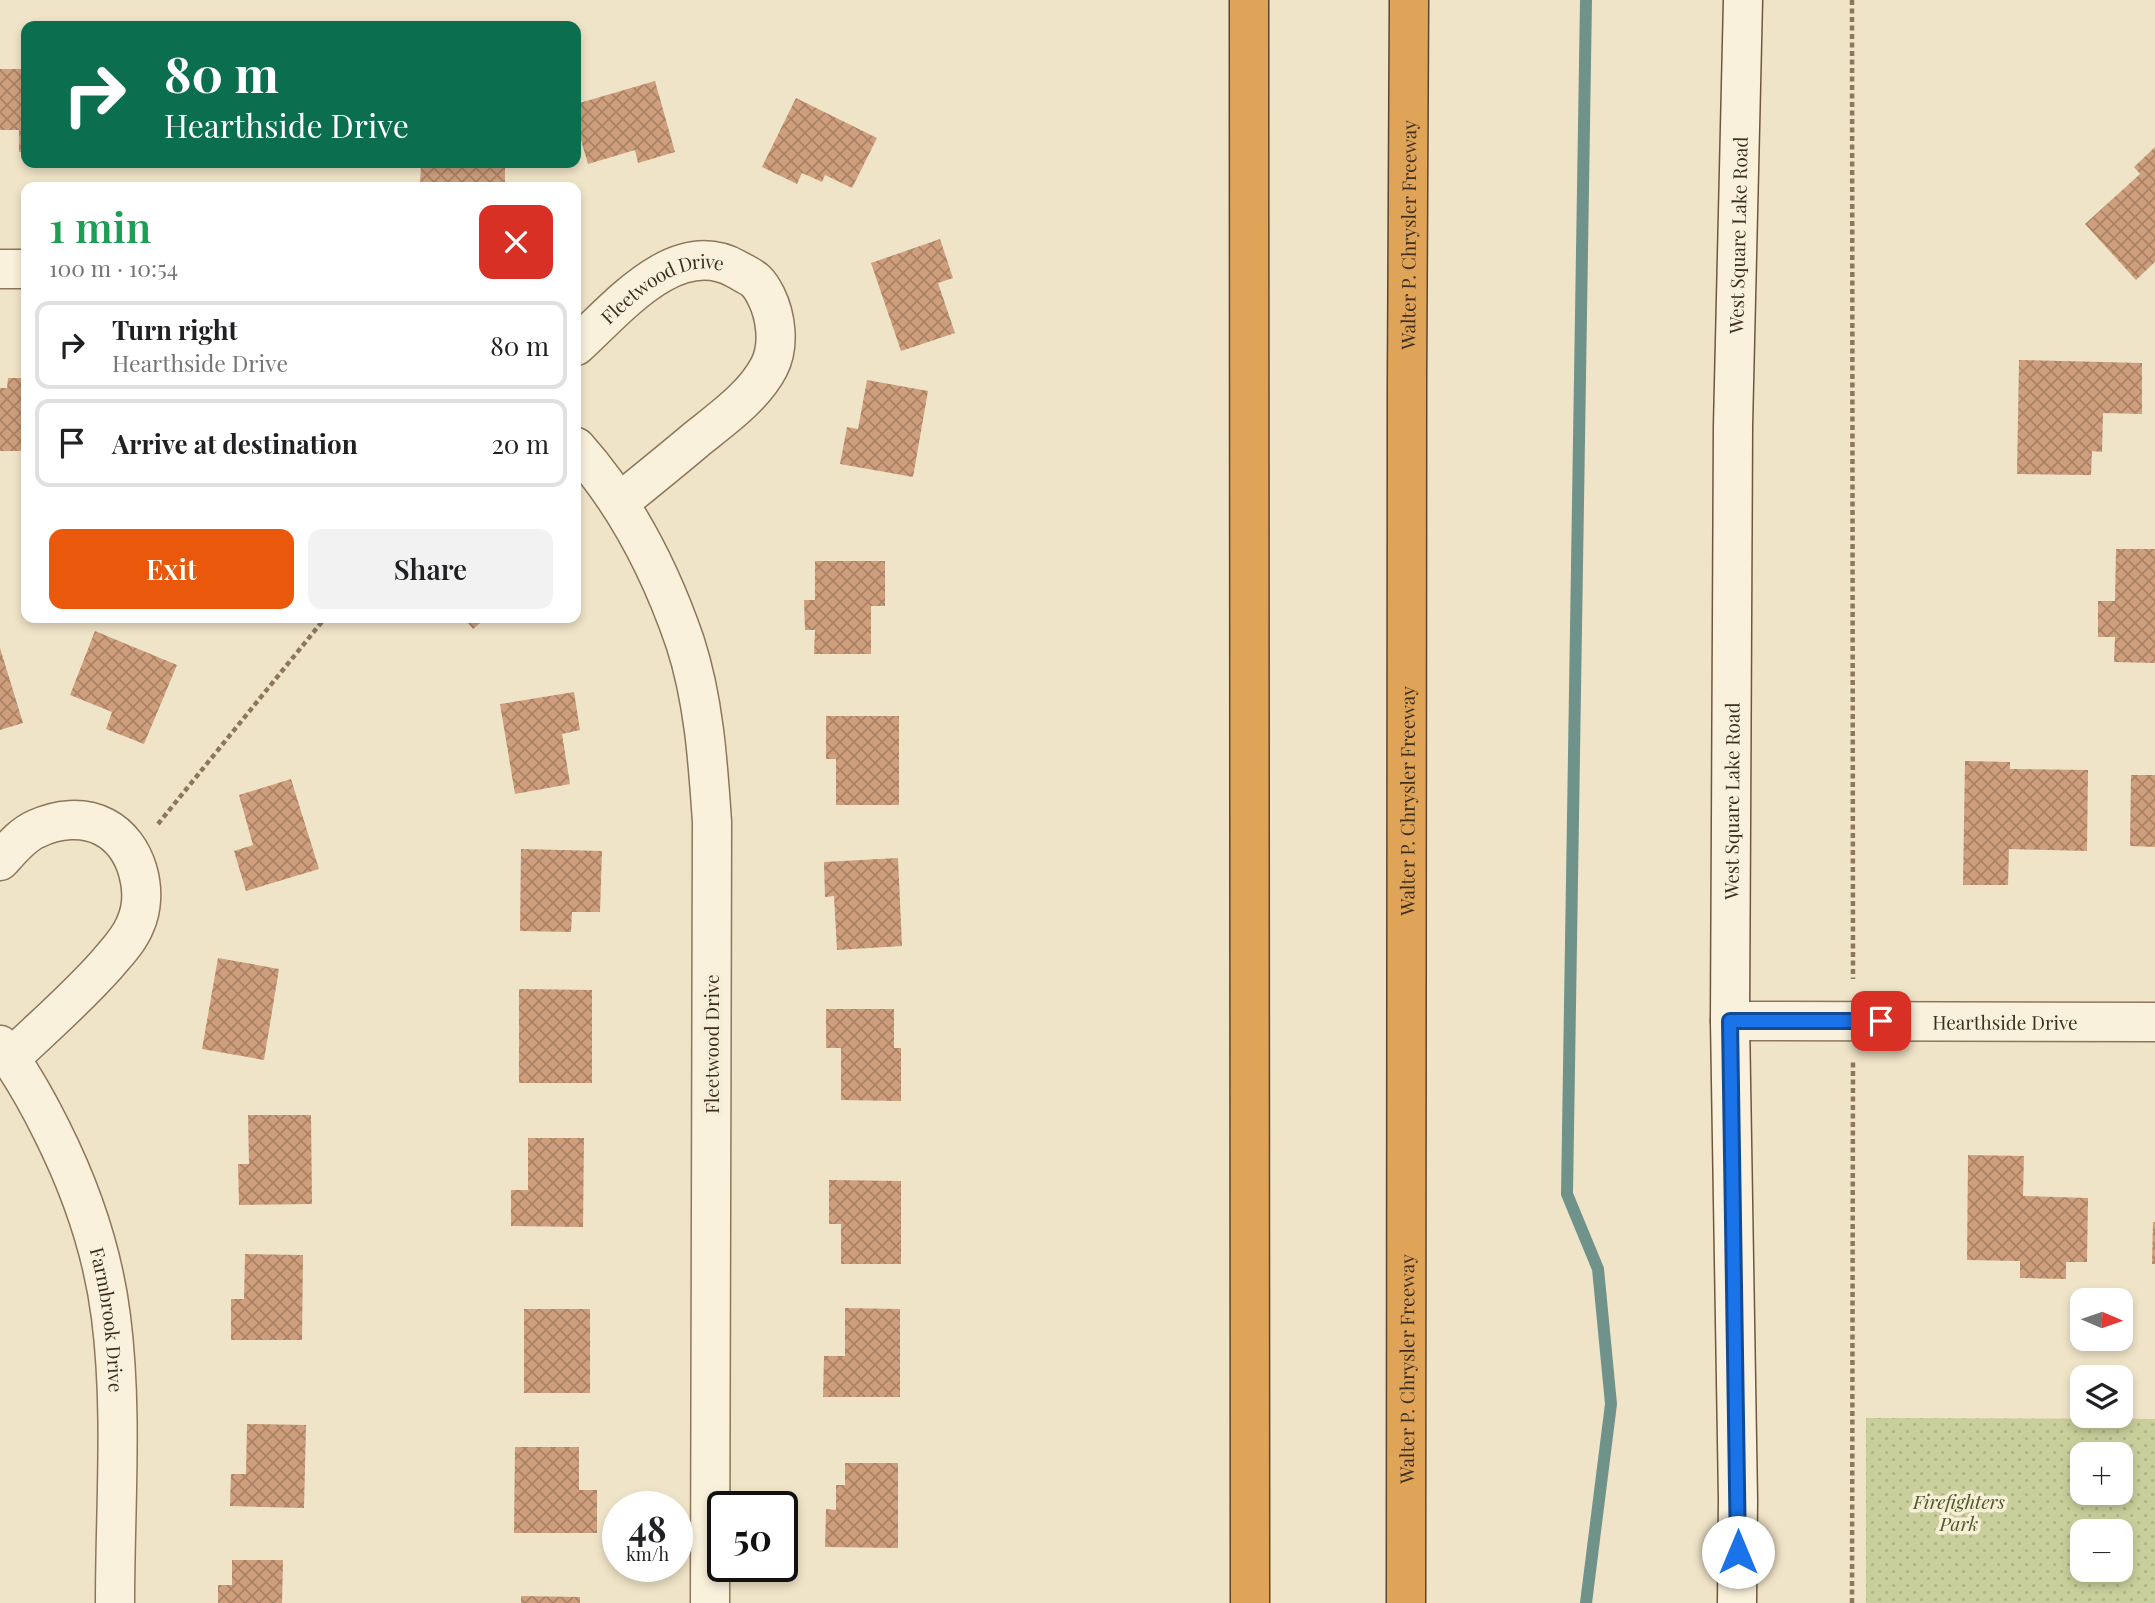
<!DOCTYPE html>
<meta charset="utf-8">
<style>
:root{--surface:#fff;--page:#f2f2f2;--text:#202124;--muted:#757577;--line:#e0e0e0;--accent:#ea580c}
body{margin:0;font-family:"Playfair Display",serif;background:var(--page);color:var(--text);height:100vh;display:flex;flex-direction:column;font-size:26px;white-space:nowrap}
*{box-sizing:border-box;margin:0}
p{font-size:23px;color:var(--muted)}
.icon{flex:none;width:38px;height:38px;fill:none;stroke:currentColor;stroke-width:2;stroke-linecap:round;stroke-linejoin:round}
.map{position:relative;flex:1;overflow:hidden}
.details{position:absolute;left:21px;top:182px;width:560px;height:441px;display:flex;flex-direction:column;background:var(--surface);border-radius:14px;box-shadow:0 4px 10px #0003}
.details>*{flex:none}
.banner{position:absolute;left:21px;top:21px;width:560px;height:147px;border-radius:14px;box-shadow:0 4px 10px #0003;background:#0b6e4f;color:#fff;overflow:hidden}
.needle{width:46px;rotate:92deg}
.tools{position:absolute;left:2070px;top:1288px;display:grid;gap:14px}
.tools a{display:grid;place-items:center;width:63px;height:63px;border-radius:14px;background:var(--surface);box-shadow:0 4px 10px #0003;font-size:35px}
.speed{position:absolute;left:602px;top:1491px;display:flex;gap:14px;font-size:35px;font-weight:700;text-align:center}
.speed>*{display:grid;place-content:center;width:91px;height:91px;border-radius:50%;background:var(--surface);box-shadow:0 4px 10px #0003;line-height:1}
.speed small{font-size:18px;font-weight:400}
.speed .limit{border:4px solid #111;border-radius:10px;background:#fff;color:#111}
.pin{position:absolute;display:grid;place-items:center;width:60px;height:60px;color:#fff;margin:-30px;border-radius:14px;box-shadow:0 4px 10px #0006}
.me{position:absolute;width:77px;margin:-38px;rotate:0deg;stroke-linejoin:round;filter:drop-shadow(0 0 5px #0008)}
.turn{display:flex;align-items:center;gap:24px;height:147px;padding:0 28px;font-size:32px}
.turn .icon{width:91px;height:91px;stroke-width:2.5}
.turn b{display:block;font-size:49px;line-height:60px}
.round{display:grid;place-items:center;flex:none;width:74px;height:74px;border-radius:14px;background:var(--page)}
.headline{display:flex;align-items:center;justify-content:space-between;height:119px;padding:0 28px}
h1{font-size:42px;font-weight:600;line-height:52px;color:#1e9e55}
.action{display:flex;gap:14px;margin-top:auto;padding:14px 28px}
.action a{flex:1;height:80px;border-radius:14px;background:var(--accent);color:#fff;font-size:28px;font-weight:600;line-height:80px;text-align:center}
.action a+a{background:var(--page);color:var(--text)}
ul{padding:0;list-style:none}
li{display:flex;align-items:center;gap:21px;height:88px;margin:0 14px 10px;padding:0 14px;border:4px solid var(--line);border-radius:14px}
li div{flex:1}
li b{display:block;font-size:26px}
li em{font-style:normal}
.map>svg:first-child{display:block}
.park{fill:url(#park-dots);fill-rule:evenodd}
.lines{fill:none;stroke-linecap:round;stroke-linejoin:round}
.stream{stroke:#6f938a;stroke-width:12}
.building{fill:url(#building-cross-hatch)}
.minor-casing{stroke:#8d765c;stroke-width:41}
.secondary-casing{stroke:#6f573f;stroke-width:41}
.motorway-casing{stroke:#5b4430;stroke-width:41}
.path{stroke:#8d765c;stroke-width:4.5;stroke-dasharray:5 3.5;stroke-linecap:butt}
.minor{stroke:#faf1dc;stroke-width:38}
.secondary{stroke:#faf1dc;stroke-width:38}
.motorway{stroke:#e0a458;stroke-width:38}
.route-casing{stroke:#114b97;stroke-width:18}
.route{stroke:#1a73e8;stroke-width:12}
.labels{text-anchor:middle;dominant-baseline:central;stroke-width:7;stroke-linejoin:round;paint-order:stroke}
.street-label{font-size:19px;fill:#3d2e20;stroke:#f7eed8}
.park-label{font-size:19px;font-style:italic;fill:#4d5a26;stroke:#f7eed8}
</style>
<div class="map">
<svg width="2155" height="1603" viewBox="0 0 2155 1603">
<defs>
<pattern id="park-dots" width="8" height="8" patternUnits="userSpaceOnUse" patternTransform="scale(1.75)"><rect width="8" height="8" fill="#c9cf9b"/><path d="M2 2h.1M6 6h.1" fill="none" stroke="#aeb285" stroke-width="1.8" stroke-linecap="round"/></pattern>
<pattern id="building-cross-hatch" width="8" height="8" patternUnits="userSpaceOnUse" patternTransform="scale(1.75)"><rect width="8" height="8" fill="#cf9f7d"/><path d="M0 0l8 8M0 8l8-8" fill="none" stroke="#a98266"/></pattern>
</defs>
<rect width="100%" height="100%" fill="#f0e4c8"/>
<path class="park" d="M1866,1418L2155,1419V1603H1866ZM2082,1454H2121V1493H2082ZM2121,1531V1570H2082V1531Z"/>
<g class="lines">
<path class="stream" d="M1586,1603L1611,1404L1598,1269L1567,1194L1586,0"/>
</g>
<path class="building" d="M0,69H26V152H19V130H0Z
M655,81L675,152L638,163L635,150L588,164L576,123V104Z
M796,98L877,138L852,188L825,175L822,182L802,173L797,184L762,167Z
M2155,147V262L2136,280L2085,224L2140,174L2134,167Z
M421,163H505V187L420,185Z
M940,239L953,278L938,283L955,333L901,351L871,263Z
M2019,360L2142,363V414L2103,413L2102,452L2092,451L2091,475L2017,474Z
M8,378H26V451H0V388H7Z
M867,380L928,391L913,477L840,464L847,427L858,429Z
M2116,549H2155V663L2114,662L2115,637H2098V601H2115Z
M815,561H885V606H871V654H814L815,630H805L804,600H815Z
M464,618H486L473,629Z
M95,631L177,665L144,744L106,729L112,712L70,695Z
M0,648L23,723L0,730Z
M574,692L580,730L562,734L570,784L515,794L500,704Z
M826,716H899V805H836V759H826Z
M1965,761L2010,762V769L2088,770L2087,851L2009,849L2008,885H1963Z
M2131,775H2155V847L2130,846Z
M291,779L319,869L246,891L234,851L253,845L239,795Z
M521,849L602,851L600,912H572L571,932L520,931Z
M898,858L902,946L837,950L834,896L825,897L824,862Z
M218,958L279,969L264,1060L202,1049Z
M519,989L592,990V1083H519Z
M826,1009H894V1048H901V1101L841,1100V1048H826Z
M248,1115H311L312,1204L239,1205L238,1164H249Z
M528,1138H584L583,1227L511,1226V1190H528Z
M1968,1155L2024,1156L2023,1196L2088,1198L2087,1262H2066V1279L2020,1278V1261L1967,1260Z
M829,1180L901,1181V1264H841V1224H829Z
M2153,1222H2155V1264H2152Z
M245,1254L303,1255L302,1340H231V1299H244Z
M845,1308L900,1309V1397H823L824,1356H845Z
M524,1309H590V1393H524Z
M247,1424L306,1425L304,1508L230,1506L231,1474H246Z
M515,1447H579V1490H597V1533H514Z
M845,1463H898V1548L825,1547L826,1509L836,1510V1485H845Z
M232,1560H283L282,1603H218V1585H232Z
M521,1596L580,1597V1603H521Z"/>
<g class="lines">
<g class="minor-casing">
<g id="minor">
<path d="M0,269H26"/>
<path id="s1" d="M576,346C616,310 676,235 736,269C752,278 757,278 766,296C776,316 780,346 769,367C754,396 723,418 698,438C672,460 646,481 620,502"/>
<path d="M576,447C626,503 661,572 685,642C704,700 708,763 712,822L710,1603"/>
<path d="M0,861C11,849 22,835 36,829C57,819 83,816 104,827C137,844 150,892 135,925C129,940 117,952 107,964C77,998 43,1027 11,1058"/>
<path id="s2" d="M1730,1021L2155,1022"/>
<path id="s3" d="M0,1045C21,1071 37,1101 52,1131C81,1189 103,1253 111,1317C123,1411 115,1508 115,1603"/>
</g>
</g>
<g class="secondary-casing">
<g id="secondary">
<path id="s4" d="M1737,1603L1738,1500L1730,1021L1733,426L1743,0"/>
</g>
</g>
<g class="motorway-casing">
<g id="motorway">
<path d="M1249,0L1250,1603"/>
<path id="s5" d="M1406,1603L1407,385L1409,0"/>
</g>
</g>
<path class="path" d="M1852,0L1853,979
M158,824L325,618
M1852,1603L1853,1061"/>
<use href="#minor" class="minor"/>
<use href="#secondary" class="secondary"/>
<use href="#motorway" class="motorway"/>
</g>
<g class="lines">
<g class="route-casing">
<path id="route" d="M1738,1552L1730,1021H1881"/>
</g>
<use href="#route" class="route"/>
</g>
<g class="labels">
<g class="street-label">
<text stroke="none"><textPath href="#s5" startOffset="1368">Walter P. Chrysler Freeway</textPath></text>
<text stroke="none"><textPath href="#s4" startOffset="1368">West Square Lake Road</textPath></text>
<text stroke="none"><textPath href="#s1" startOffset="108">Fleetwood Drive</textPath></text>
<text stroke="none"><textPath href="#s5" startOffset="802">Walter P. Chrysler Freeway</textPath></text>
<text stroke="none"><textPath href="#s4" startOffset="802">West Square Lake Road</textPath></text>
<text stroke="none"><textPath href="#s2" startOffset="275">Hearthside Drive</textPath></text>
<text transform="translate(711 1044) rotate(-90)">Fleetwood Drive</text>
<text stroke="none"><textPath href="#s3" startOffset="299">Farmbrook Drive</textPath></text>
<text stroke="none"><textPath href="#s5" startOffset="234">Walter P. Chrysler Freeway</textPath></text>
</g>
<g class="park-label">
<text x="1959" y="1501">Firefighters<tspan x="1959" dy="22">Park</tspan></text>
</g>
</g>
</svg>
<div class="tools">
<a><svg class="needle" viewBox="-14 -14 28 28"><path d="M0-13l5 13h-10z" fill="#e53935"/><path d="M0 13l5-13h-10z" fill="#757577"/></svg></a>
<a><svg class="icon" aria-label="layers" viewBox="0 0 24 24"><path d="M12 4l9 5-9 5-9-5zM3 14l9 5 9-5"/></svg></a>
<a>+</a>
<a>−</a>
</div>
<div class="speed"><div>48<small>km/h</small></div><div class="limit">50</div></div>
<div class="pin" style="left:1881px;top:1021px;background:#d93025"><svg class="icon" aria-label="arrive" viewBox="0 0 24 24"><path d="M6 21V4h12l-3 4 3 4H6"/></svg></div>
<svg class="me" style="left:1738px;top:1552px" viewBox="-20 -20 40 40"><circle r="19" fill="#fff"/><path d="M0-13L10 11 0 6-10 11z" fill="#1a73e8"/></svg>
<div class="banner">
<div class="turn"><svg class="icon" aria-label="right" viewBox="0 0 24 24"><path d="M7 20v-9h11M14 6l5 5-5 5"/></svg><div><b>80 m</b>Hearthside Drive</div></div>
</div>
<section class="details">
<div class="headline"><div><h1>1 min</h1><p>100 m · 10:54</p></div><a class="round" style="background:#d93025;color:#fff"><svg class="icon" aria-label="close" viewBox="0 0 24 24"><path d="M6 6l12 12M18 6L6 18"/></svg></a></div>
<ul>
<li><svg class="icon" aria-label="right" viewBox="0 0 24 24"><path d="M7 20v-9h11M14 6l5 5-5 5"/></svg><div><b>Turn right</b><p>Hearthside Drive</p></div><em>80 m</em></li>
<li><svg class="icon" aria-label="arrive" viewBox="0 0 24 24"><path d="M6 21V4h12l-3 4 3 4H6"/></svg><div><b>Arrive at destination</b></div><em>20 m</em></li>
</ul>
<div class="action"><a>Exit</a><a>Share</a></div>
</section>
</div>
